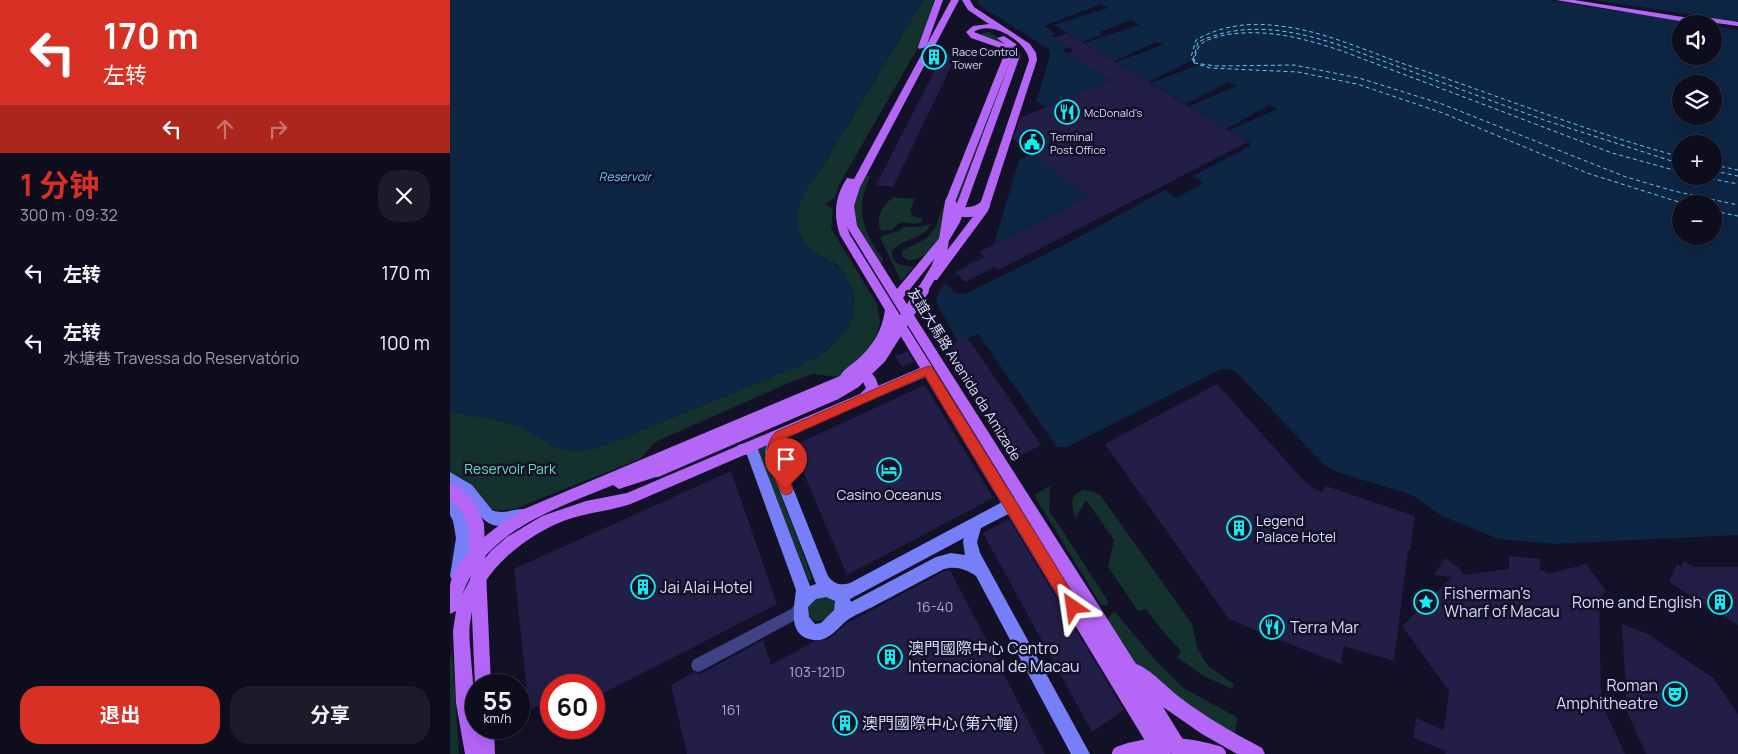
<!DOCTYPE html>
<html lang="zh">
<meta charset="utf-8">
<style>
:root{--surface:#0e0d1d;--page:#1c1b2a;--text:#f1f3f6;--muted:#9b9ca4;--line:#2e2d3b;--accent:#d93025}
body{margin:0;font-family:Manrope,"Noto Sans SC",sans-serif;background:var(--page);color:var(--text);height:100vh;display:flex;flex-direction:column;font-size:19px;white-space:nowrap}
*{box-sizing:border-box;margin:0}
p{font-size:16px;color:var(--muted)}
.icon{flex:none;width:28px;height:28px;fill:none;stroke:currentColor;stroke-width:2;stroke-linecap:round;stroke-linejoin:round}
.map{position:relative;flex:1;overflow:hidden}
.details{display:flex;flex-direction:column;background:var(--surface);width:450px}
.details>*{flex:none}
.hud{background:#d93025;color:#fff;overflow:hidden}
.controls{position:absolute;left:1222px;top:15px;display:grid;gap:10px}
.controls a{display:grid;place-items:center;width:50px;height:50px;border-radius:50%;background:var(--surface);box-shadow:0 5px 20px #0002,0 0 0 1px var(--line);font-size:25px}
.speed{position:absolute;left:15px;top:674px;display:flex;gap:10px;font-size:25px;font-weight:700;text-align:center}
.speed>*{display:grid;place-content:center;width:65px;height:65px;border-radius:50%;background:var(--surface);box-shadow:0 5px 20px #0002,0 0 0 1px var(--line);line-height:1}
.speed small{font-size:12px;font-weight:400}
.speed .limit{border:8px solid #d22;background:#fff;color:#111}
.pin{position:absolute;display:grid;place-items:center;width:42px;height:42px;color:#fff;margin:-51px -21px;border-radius:50% 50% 50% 0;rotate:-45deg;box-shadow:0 0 5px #0007}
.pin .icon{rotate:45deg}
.me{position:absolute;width:55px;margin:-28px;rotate:328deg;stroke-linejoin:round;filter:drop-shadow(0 0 4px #0008)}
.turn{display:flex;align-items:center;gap:18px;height:105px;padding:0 20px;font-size:22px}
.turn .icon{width:65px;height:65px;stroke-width:2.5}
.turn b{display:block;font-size:35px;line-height:42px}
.lanes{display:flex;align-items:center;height:48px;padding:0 20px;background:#0003;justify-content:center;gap:25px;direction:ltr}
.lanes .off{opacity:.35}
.round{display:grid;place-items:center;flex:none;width:52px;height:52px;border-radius:20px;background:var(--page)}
.summary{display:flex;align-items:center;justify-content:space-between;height:85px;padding:0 20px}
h1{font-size:30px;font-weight:700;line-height:38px;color:var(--accent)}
.button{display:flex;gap:10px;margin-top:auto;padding:10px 20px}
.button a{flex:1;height:58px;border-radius:20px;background:var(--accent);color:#fff;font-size:20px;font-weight:700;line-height:58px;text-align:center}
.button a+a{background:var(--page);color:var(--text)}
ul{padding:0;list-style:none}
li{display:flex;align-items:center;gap:15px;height:70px;padding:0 20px}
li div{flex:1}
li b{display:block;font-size:19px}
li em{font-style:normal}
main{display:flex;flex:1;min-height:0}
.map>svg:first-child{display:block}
.green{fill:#14312d}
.water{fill:#0d2644;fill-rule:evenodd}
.pier{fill:#131127}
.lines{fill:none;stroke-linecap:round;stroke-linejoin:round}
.ferry{stroke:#6dc4f7;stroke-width:1;stroke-dasharray:4 3;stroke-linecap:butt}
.building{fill:#231e47}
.street{fill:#3f4284;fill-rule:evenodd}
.secondary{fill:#767ef8;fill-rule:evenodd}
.primary{fill:#b466f7;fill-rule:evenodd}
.primary-bridge-far2{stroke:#b466f7;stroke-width:10}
.primary-bridge-far1{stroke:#b466f7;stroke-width:12}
.primary-bridge{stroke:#b466f7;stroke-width:16}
.route{fill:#d93025;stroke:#8d1f18}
.labels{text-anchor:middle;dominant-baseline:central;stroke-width:5;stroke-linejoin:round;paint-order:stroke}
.far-poi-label{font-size:11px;fill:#dad9fd;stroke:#131127;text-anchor:start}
.far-water-label{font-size:12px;font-style:italic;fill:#6dc4f7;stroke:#131127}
.street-label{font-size:14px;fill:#dad9fd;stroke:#131127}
.park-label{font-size:14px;fill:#68dab3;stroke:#131127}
.poi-label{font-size:14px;fill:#dad9fd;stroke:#131127}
.near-number-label{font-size:14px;fill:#acaad0}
.near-poi-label{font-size:16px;fill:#dad9fd;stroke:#131127;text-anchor:start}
</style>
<main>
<section class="details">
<div class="hud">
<div class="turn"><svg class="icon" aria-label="left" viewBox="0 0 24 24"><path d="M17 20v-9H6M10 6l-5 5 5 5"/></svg><div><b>170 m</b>左转</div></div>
<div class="lanes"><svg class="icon" aria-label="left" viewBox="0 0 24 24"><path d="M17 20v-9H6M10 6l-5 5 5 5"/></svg><svg class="icon off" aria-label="ahead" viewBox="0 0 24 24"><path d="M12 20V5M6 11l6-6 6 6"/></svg><svg class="icon off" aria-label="right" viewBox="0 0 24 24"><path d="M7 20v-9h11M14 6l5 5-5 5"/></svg></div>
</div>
<div class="summary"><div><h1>1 分钟</h1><p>300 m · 09:32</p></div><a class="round"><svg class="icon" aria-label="close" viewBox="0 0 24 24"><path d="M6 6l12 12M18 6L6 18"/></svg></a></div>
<ul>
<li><svg class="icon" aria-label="left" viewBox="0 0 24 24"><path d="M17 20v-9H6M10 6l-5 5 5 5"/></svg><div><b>左转</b></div><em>170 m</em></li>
<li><svg class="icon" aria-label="left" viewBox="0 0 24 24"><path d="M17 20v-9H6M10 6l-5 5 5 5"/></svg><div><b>左转</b><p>水塘巷 Travessa do Reservatório</p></div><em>100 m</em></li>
</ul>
<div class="button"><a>退出</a><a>分享</a></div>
</section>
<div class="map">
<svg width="1288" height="754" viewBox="0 0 1288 754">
<rect width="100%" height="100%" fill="#131127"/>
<path class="green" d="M473,0H484L475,31L466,51L389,185L385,198L375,204L383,209L381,228L427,304L430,322L425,342L411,360L389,377L363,374L341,382L205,442L190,459L67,508C42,513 43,512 28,493C21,483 11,477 0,472V412L53,421L73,428L111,450L128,451L148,448L349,366C372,354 387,347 399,322C406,306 407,299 398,283C395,278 392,270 388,266C381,260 370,257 362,251C337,227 347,196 368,174Z
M539,32L556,43L564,53L500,220C491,236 478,262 457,260L452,256V251L477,238L485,228L518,143L527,144L562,53L531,35L533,33Z
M411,175L420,176C405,210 412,230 433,259L431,265L407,232L401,207Z
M443,197L465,199L460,210L463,216L473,219L471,223C454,226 455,216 442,230L432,231C423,220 434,204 443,197Z
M481,224C473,241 452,237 442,252C442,265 454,267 464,266L451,281L430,237L448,231L454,227H467Z
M323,439L316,456L362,578L359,582L307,448Z
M600,486L599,510L658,601L657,605H651L584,495Z
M633,490L642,491L651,496L742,624L748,650L758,666L784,684L782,689L752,675L727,657L731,651L711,629L696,609L688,611L658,567L664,540L636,500L625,519L622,502L624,495Z
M368,595L383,597L385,605C382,618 365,628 357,614L358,605Z
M664,611L708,663L732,687L788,718L784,737L730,702L678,658L657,620Z
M2,651L9,754H0V660Z"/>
<path class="water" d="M0,0H473L368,174C347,196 337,227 362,251C370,257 381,260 388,267C392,270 395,278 398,283C420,322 381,351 349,366L148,448L128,451L111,450L73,428L53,421L0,412Z
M528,0H1288V535L1103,544L1049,539L992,516L962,495L887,472L874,465L786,372L778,369H771L617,447H607L528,334L508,342L486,302C491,274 528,264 544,244L600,56L599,49L530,6L527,3ZM1231,24H1264V56H1231ZM1231,84H1264V116H1231ZM1231,144H1264V176H1231ZM1231,204H1264V236H1231Z"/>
<path class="pier" d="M1097,0H1145L1288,22V30L1264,26V24H1250Z
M651,4L658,8L604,25L632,42L653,34L650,32L681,20L689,25L634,43L664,61L706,42L713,45L666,62L698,82L741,61L748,65L701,83L736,104L779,82L787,86L739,106L776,129L819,105L828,109L779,130L799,142L800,146L743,176L754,183L726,198L715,190L620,242L515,294L505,293L495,283L537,253L544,244L639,197L582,153L568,160L587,101L596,107L661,80L612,50L618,47L601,36L606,34L594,26Z"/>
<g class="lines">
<path class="ferry" d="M743,60L748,42C795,20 844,30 892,46L1094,120L1231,164
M744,62L741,57L746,40C772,25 801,22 830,26C874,31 916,51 957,65C1049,96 1138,132 1231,157
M744,63L766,66L844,65L909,78L992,104L1176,177L1224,191L1288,205
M744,63C745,57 746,50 750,45C756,39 767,37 775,35C816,28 853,38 892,51L1162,153L1231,172
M750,65L760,68L848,72L907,84L993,113L1137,173L1235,204
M1264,165L1288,170
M1264,171L1288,176
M1247,176L1288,184
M1264,211L1288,216"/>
</g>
<path class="building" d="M617,33L798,142L548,270L545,267L515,282L505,272L535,257L529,252L639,197L563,139L570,118L661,80L617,53L624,51L603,38Z
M483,53H493L506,56L443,187L426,185L488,64L479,60Z
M517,337L591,445L569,456L497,346Z
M458,351L464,362L452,367L445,356Z
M767,384L856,483L871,492L876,486L965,516L960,551L958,550L944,661L894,646L891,664L814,634L779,619L655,444Z
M475,385L543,498L397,575L342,446Z
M281,471L327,604L144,698V685H101V699L79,710L64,569Z
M559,519L674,710L642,732L533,533Z
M1059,556L1090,559V569L1098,574L1136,564L1156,591L1149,598L1151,702L1175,754H995L996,751L963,738L966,718L994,730L999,691L952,626L1002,577L984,575L995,558L1009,568L1014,575L1059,569Z
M1234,561L1244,567H1288V625L1219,582L1227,564L1231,567Z
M500,570L595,754H237L221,685L244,672L249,674L254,672L313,640L321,665L363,642L379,639L396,624L495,571Z
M1172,624L1198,634L1263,678L1288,714V754H1196L1177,711Z"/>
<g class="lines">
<path class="street" d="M351,600L355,602L357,606L351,617L253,670L248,672L243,670L241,665L243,660L341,609L347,602Z"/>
<path class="secondary" d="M333,428L338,430L340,434L330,445L329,453L378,576C384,584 390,586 400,583L556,500L561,499L566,500L568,505L566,510L531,528L527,542L530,553L640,754H621L526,576C515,569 507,566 494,569C471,581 449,593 426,605C417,610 404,615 396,621C387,629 378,642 364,640C337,637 344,608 346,590L297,455L288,453L286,449L288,445L298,442L307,447L360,586L366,584L315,453L318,439ZM514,538L513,542L515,555L501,553L486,557L401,602L400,599ZM376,597L385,601L384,610L371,623L365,624L359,617L358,607L366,599Z
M0,472L22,485L42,510C55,516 67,506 79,510L81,515L79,520C24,540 35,506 0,485Z
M0,498C28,508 21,554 16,576L13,581L8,583L3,581L0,576L6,538L3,521L0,515Z"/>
<path class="primary" d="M485,0H493L476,47L469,49L468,47Z
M501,0H509L410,187L404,206L407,226L447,289L492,235L500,222L562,56L505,202L500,205L496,204L495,202L554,55L550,48L521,38L516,32L523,26L539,24L518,10L512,0H520L524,7L580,44L586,53L587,60L538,211L487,280H479L477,277L479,274L528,210L579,60C577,42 541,19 524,32L555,44L547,38L554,36L566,44L570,56L510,222L500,239L453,298L686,664C701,669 718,689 732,699C757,718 784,733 812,748L815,754H787L752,734L713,707L740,751L739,754H723L720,750V754H703L475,377L183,503C162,511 138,512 116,520C76,535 28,572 21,617C18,631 20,645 21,659C23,682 25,705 26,728H44L45,754H15L6,703L3,631L6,611L0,614C0,605 0,595 0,586C4,556 50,523 74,509L390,376C394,369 401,365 407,360C423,346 432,331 435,310L390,235C383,215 385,196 397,178L404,179ZM397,227L627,599L400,235ZM444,325L470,368L428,386C427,377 421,370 412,370L431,351ZM412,380L416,388L410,394L177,493L136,501L92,516L57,537L41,551L24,572L12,595C35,530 106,509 163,485L169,489L212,475L214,471L212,467L208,465L403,381Z
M1106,0H1124L1252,20V17H1255L1288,22V26L1266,23L1264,26V24H1247Z"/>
<path class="primary-bridge-far2" d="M500,202L505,210C516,214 526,213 535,205
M472,291L486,268L492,252L500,202"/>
<path class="primary-bridge-far1" d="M207,471L385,394L405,382L430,358L473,290
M0,489L7,496"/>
<path class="primary-bridge" d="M5,494L19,508L26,525L33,685
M670,754C703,742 734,744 768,754"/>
</g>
<path class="route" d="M478,366L482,367L628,602L630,607L628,612L623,614L618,612L475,376L334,439C322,453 337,474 343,489L341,493L336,495L332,493C322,473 308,451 326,432Z"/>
<defs>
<g id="building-ring" transform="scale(1.25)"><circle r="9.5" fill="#131127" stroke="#10f0f3" stroke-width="1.5"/><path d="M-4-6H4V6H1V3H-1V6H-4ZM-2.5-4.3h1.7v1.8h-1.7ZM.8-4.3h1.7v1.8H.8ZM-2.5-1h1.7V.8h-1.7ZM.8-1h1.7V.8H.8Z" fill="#10f0f3"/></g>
<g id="restaurant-ring" transform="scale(1.25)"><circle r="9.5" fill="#131127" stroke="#10f0f3" stroke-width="1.5"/><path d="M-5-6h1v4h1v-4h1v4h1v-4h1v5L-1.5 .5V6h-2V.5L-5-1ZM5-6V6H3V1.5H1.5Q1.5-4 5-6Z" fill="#10f0f3"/></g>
<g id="civic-ring" transform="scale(1.25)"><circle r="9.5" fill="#131127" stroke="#10f0f3" stroke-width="1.5"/><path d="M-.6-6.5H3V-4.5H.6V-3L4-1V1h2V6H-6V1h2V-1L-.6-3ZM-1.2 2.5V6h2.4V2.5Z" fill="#10f0f3"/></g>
<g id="hotel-ring" transform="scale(1.25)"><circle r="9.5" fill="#131127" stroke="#10f0f3" stroke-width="1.5"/><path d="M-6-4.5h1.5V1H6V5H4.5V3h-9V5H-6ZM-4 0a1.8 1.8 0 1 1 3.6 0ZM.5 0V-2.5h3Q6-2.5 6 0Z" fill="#10f0f3"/></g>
<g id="sight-ring" transform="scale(1.25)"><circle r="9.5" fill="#131127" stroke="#10f0f3" stroke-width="1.5"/><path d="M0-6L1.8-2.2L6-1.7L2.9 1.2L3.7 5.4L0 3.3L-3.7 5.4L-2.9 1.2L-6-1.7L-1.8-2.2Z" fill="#10f0f3"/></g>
<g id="theatre-ring" transform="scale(1.25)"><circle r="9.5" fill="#131127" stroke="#10f0f3" stroke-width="1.5"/><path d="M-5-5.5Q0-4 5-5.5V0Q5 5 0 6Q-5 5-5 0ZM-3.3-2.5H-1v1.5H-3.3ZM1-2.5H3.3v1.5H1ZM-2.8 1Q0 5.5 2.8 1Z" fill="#10f0f3"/></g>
</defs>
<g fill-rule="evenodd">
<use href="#building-ring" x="484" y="57"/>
<use href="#restaurant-ring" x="617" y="112"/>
<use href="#civic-ring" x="582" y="142"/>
<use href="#hotel-ring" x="439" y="470"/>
<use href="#building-ring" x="789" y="528"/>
<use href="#building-ring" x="193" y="587"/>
<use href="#sight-ring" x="976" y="602"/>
<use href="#building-ring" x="1270" y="602"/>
<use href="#restaurant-ring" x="822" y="627"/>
<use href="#building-ring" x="440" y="657"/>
<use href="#theatre-ring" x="1225" y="694"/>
<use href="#building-ring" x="395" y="723"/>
</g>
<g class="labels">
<g class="far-poi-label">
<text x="502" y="51">Race Control<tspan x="502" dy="13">Tower</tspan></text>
<text x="634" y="112">McDonald's</text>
<text x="600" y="136">Terminal<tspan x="600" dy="13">Post Office</tspan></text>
</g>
<g class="far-water-label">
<text x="175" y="176">Reservoir</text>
</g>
<g class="street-label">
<text transform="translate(515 374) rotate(58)">友誼大馬路 Avenida da Amizade</text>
</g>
<g class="park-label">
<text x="60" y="468">Reservoir Park</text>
</g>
<g class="poi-label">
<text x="439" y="494">Casino Oceanus</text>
<text x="806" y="520" text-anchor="start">Legend<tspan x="806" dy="16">Palace Hotel</tspan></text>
</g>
<g class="near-number-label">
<text x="485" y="606">16-40</text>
<text x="367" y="671">103-121D</text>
<text x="281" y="709">161</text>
</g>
<g class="near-poi-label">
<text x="210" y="587">Jai Alai Hotel</text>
<text x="994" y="593">Fisherman's<tspan x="994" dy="18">Wharf of Macau</tspan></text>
<text x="1252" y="602" text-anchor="end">Rome and English</text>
<text x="840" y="627">Terra Mar</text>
<text x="458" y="648">澳門國際中心 Centro<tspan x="458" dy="18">Internacional de Macau</tspan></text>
<text x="1208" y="685" text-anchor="end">Roman<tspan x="1208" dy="18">Amphitheatre</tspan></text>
<text x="412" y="723">澳門國際中心(第六幢)</text>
</g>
</g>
</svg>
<div class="controls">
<a><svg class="icon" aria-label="sound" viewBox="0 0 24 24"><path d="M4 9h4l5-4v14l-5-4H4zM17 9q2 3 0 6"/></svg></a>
<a><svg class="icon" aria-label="layers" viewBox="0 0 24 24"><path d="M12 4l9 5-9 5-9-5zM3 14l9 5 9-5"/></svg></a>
<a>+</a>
<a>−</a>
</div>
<div class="speed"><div>55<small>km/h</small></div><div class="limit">60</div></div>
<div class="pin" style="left:336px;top:489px;background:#d93025"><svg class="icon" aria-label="arrive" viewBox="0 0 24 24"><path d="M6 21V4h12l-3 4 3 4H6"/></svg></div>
<svg class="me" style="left:623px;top:607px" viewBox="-20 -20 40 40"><path d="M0-17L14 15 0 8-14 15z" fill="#d93025" stroke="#fff" stroke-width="4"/></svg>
</div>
</main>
